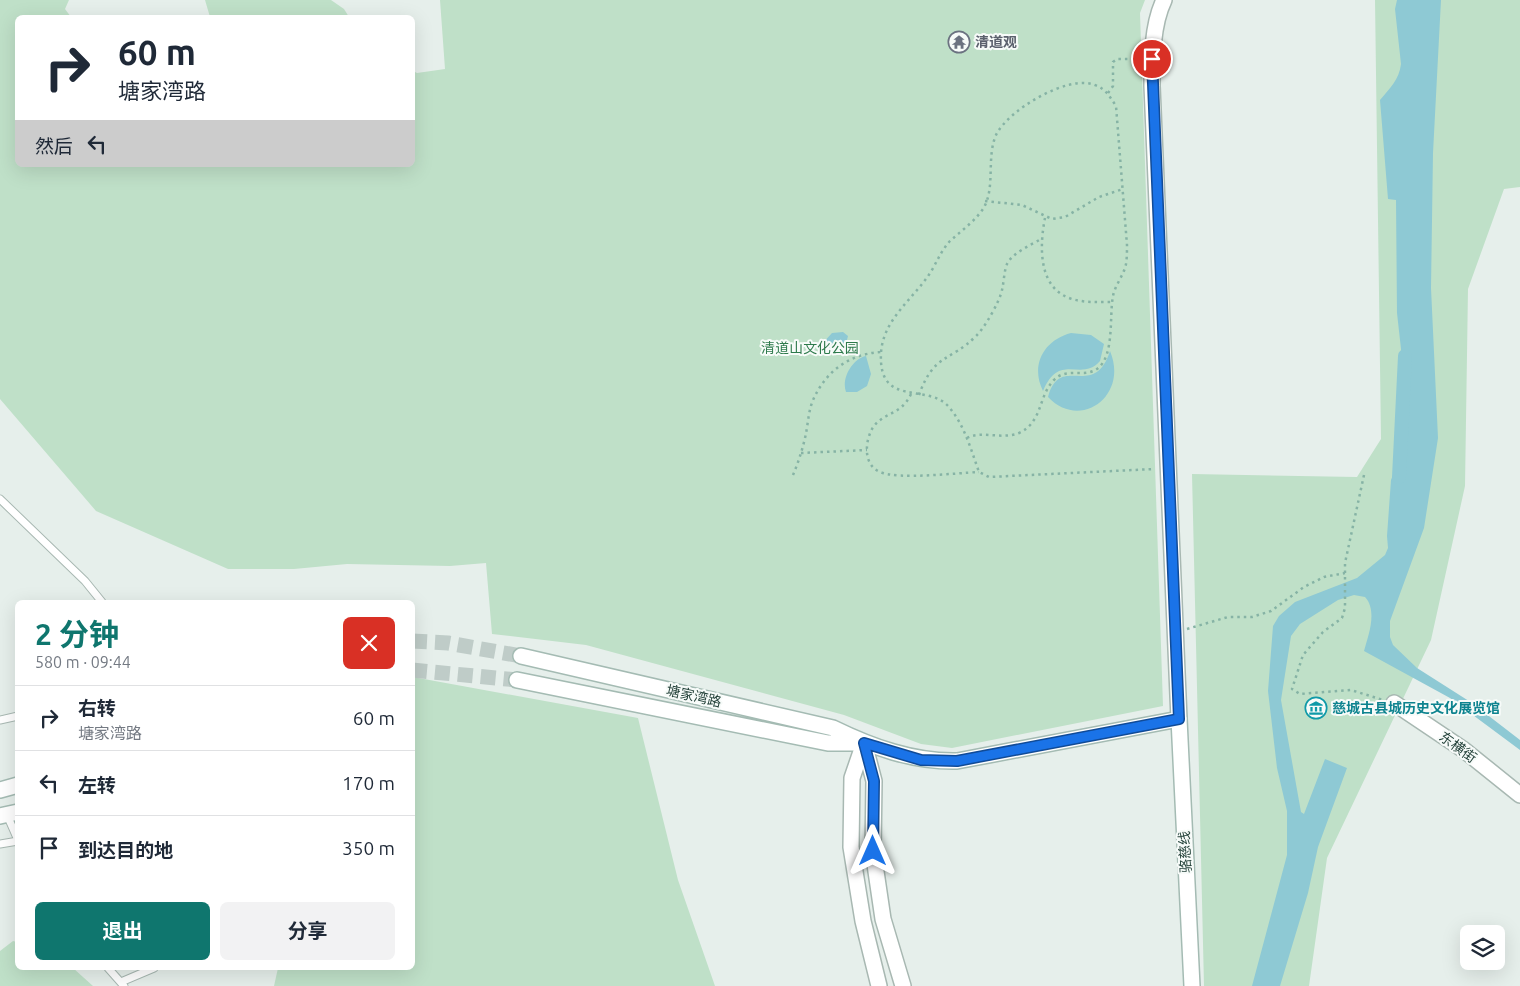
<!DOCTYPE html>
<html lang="zh">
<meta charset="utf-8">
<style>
:root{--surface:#fff;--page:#f2f2f3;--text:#1f2937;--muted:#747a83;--line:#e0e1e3;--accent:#0f766e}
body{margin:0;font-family:Ubuntu,"Noto Sans SC",sans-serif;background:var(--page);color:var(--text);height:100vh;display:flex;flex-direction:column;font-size:19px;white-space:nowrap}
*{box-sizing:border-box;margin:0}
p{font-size:16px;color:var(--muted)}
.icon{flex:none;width:28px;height:28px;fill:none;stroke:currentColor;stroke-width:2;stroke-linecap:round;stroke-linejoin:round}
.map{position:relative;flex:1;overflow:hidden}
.panel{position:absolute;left:15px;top:600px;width:400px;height:370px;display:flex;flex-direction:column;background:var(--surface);border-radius:8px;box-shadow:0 5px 20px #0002}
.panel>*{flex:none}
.top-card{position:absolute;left:15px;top:15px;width:400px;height:152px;border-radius:8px;box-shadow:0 5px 20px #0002;background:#fff;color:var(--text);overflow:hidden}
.controls{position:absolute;left:1460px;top:925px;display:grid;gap:10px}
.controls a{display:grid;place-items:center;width:45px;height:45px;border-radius:8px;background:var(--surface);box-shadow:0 5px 20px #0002;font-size:25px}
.pin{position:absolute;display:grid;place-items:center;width:42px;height:42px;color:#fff;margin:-21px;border:2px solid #fff;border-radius:50%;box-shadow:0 1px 5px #0007}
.me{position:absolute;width:55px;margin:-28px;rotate:0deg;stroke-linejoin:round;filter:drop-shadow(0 0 4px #0008)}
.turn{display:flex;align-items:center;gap:18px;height:105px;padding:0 20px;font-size:22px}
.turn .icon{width:65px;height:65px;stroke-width:2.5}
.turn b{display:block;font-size:35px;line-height:42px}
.then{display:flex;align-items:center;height:48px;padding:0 20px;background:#0003;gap:10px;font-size:19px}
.round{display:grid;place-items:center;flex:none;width:52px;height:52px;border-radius:8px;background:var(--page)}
.overview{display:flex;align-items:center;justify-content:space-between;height:85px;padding:0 20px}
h1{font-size:30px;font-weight:700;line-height:38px;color:var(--accent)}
.action{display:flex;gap:10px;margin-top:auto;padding:10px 20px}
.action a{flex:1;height:58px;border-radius:8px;background:var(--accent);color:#fff;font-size:20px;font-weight:700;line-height:58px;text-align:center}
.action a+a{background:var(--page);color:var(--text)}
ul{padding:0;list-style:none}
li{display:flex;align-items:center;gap:15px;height:65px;padding:0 20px;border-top:1px solid var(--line)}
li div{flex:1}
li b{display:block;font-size:19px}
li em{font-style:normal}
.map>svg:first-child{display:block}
.green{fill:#bfe0c8}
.water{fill:#8ec9d4}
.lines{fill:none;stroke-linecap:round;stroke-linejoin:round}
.canal{stroke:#8ec9d4;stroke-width:14}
.secondary-tunnel{stroke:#bfccc8;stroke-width:15;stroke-dasharray:15 8;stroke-linecap:butt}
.service-casing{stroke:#a8b8b2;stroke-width:9}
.tertiary-casing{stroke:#a8b8b2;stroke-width:18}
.secondary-casing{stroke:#a4bbb3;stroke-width:18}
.path{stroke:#86b3a5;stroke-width:2.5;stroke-dasharray:2.5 4;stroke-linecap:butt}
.service{stroke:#fff;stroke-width:7}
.tertiary{stroke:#fff;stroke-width:15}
.secondary{stroke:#fff;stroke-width:15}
.route-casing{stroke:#114b97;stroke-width:12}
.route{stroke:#1a73e8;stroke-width:9}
.labels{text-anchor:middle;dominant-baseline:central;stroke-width:4;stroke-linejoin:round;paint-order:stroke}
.worship-label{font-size:14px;font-weight:bold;fill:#5b616d;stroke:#f7fbf9;text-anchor:start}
.park-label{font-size:14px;fill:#2d7a4b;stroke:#f7fbf9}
.street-label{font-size:14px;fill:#24423a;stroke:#f7fbf9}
.culture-label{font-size:14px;font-weight:bold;fill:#0d838f;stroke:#f7fbf9;text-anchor:start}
</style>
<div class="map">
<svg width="1520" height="986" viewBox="0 0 1520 986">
<rect width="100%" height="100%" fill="#e6efeb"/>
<path class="green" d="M0,0H69L65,9L71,17L18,18V165H412L413,71L417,73L445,69L440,0H1145L1140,13L1163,706L952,748L921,744L844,715L586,645L492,634L486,563L450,566L347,564L294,569H228L96,511L0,399Z
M205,0H331L344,9L349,17H210Z
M1375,0H1520V187L1504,189L1468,289L1465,486L1431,640L1327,858L1309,986H1204L1192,474L1357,477L1381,439Z
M413,677L638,718L678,880L715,986H274L278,968H412Z
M13,941L17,942L18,968H73L93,986H0V951Z"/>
<path class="water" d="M1397,0H1441L1433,153L1431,288L1438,438L1424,528L1390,621V637L1393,645L1417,668L1472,703L1520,740V750L1450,698L1364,651C1368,636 1378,611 1365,597L1354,595L1338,600L1300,624L1291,636L1281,700L1301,812L1304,814L1325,759L1347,768L1318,847L1308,893L1280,986H1252L1287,855V811L1277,768L1268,691L1273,626L1279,616L1295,602L1357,578L1385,555L1388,548L1387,536L1391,480L1405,445L1408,412L1397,313L1396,200L1388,199L1380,100C1390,88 1399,80 1401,64L1395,9Z
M843,332L848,336L845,348L833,353L825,351L822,344L832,333Z
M1071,333L1091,335L1104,344L1100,361C1081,383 1060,351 1043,391C1030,365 1044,340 1071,333Z
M1110,351C1129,396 1080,431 1048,397C1060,352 1094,401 1110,351Z
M866,356L871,374L867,386L857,392H846C841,379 852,359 866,356Z"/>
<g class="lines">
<path class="canal" d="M1399,477L1405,356"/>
<path class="secondary-tunnel" d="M412,641L448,643L521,656
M412,670L517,680"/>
<g class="service-casing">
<path id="service" d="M0,499L85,581L102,602
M0,720L18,716
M7,815L18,840
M0,844L18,841
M108,968L124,986
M121,982L154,968"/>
</g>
<g class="tertiary-casing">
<path id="tertiary" d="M1164,0C1152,25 1152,59 1152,86L1179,719
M1394,703L1464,750L1520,795
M864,743L852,778L851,847L863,921L879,986
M864,743L874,781L873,851L883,919L903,986"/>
</g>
<g class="secondary-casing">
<path id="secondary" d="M521,656L833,728C872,747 913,762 957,761L1179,719L1192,986
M517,680L828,743H859
M0,790L18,785
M0,816L18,812"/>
</g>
<path class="path" d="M1108,93L1113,86V62L1117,59H1140
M985,201L1022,205L1052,219L1065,217L1099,197L1123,189
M1045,218C1040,243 1037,286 1069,298C1083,303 1097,302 1112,302
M911,394C901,416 882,412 872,429C865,442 863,465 880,472C899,480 956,473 979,472
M919,395C934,353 950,362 976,336C984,329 1000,301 1002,290C1004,282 1004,271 1007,264C1012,253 1031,245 1041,239
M967,438C982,430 1002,440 1019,433C1043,422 1038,396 1054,380C1066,367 1084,378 1097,369C1115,356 1109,316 1113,296C1115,285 1124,275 1126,264C1127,258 1127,251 1127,245L1116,106C1110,97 1106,89 1095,85C1068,74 1008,110 996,135C986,158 996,188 983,209C974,222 961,231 950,241C942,250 938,259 932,270C916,297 883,318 881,353C878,409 928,382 949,407C965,426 971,450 979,472L989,477L1154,469
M801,453L867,450
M793,475C798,463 802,451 805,438C808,426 808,412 813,400C826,371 849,354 881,352
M1364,475L1345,563V608L1342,618L1323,632L1303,655L1292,689L1300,694L1351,690L1383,700
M1187,629L1228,617H1252L1271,611L1304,587L1324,577L1345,573"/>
<use href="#service" class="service"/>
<use href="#tertiary" class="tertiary"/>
<use href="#secondary" class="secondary"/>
</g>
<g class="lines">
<g class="route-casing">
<path id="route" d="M873,851L874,781L864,743L921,760L957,761L1179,719L1152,59"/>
</g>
<use href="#route" class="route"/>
</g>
<defs>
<g id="temple-ring" transform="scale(1.125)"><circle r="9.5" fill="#f7fbf9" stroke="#6b7280" stroke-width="1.5"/><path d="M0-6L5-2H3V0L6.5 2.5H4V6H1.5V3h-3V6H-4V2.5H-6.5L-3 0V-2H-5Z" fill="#6b7280"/></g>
<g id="museum-ring" transform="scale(1.125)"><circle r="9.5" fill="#f7fbf9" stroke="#0f9aa8" stroke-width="1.5"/><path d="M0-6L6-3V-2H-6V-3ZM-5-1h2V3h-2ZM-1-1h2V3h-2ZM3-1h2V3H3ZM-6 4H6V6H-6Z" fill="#0f9aa8"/></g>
</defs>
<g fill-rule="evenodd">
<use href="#temple-ring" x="959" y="42"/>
<use href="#museum-ring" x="1316" y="708"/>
</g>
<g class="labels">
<g class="worship-label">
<text x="975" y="42">清道观</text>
</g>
<g class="park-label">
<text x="810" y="348">清道山文化公园</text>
</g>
<g class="street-label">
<text transform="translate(694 696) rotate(13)">塘家湾路</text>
<text transform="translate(1458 747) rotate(36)">东横街</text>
<text transform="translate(1185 852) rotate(-93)">骆慈线</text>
</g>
<g class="culture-label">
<text x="1332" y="708">慈城古县城历史文化展览馆</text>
</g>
</g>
</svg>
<div class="controls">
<a><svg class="icon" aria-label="layers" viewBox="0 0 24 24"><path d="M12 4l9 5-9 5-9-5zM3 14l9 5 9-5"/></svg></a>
</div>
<div class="pin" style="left:1152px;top:59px;background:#d93025"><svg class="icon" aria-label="arrive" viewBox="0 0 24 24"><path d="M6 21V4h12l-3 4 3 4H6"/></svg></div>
<svg class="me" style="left:873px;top:851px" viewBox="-20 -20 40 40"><path d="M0-17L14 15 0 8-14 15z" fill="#1a73e8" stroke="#fff" stroke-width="4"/></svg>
<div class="top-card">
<div class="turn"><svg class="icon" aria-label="right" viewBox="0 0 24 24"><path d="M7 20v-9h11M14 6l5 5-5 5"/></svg><div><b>60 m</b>塘家湾路</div></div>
<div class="then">然后<svg class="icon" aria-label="left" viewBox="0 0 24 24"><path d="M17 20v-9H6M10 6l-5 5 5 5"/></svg></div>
</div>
<section class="panel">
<div class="overview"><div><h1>2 分钟</h1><p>580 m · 09:44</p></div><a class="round" style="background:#d93025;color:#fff"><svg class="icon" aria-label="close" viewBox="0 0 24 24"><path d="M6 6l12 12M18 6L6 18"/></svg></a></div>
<ul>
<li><svg class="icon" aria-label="right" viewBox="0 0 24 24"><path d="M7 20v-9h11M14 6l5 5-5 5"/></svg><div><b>右转</b><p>塘家湾路</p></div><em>60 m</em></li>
<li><svg class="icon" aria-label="left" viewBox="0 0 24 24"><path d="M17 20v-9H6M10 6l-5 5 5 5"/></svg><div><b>左转</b></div><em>170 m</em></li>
<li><svg class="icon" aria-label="arrive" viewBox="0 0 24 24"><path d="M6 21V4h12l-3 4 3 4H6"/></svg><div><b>到达目的地</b></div><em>350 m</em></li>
</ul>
<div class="action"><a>退出</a><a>分享</a></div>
</section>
</div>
